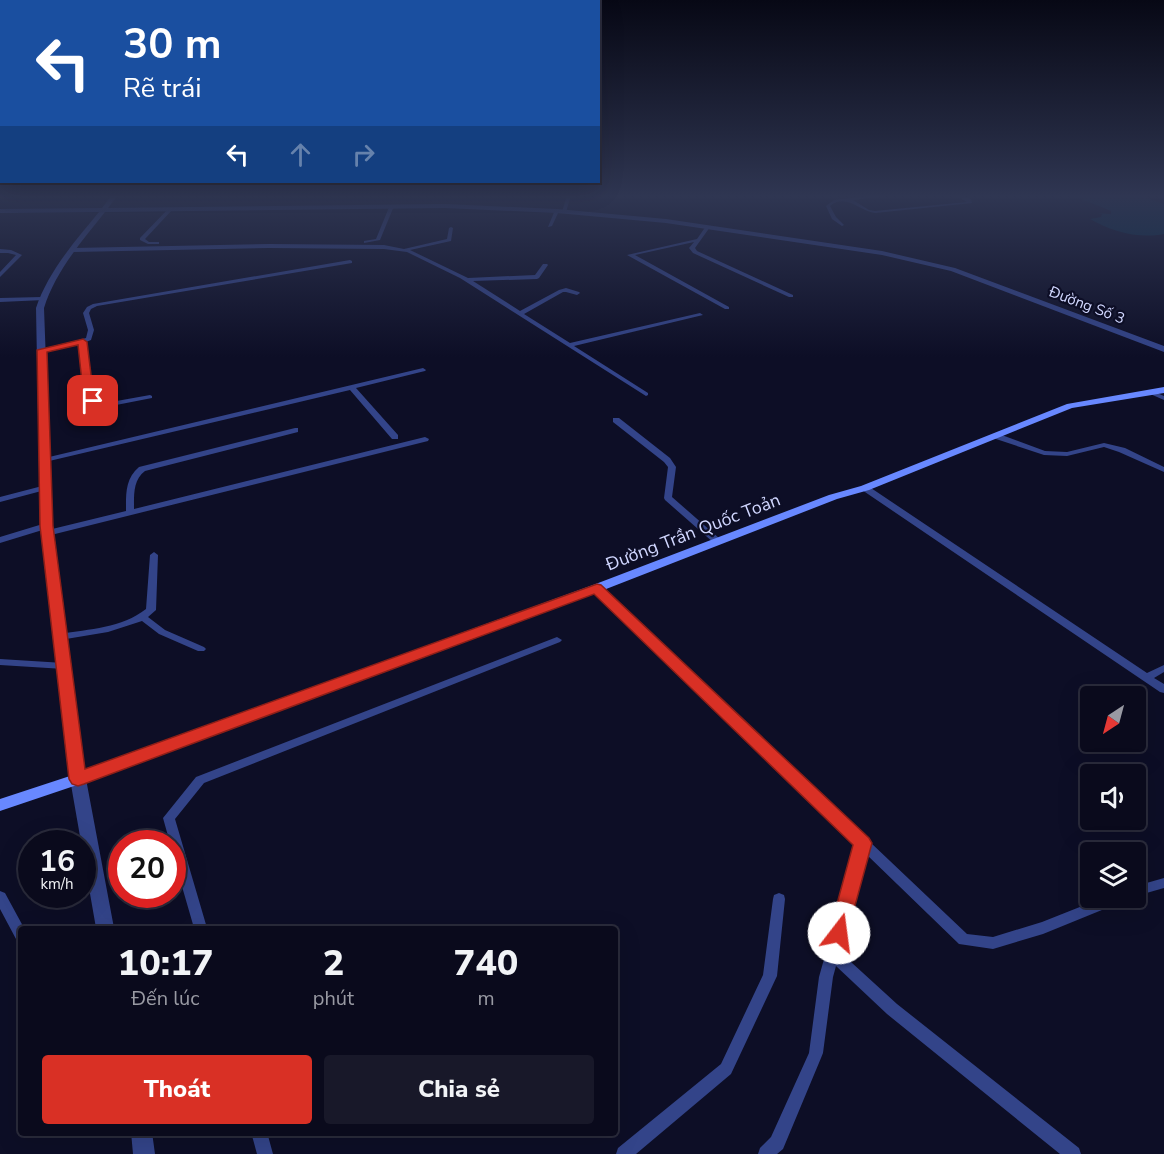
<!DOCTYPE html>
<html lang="vi">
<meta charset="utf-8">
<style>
:root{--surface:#0a0a1c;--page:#181829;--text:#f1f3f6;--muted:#999aa3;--line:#2a2b3b;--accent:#d93025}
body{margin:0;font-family:"Nunito Sans",sans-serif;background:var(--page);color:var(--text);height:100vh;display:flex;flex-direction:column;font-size:22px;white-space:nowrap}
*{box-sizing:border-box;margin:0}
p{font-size:20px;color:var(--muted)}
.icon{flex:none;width:33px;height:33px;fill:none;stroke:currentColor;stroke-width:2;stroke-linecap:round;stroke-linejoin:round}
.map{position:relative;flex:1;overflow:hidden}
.drawer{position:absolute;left:18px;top:926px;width:600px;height:210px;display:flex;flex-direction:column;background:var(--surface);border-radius:6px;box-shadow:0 6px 24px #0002,0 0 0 2px var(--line)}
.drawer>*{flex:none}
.hud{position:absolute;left:0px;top:0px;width:600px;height:183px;box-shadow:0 6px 24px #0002,0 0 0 2px var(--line);background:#1a4fa0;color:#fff;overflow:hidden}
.needle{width:39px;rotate:216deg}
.tools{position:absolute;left:1080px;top:686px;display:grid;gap:12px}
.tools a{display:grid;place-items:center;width:66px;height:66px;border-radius:6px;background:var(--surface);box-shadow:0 6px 24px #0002,0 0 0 2px var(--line);font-size:30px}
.speed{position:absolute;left:18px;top:830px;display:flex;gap:12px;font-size:30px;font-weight:700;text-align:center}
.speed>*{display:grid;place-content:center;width:78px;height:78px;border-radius:50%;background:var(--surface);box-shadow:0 6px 24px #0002,0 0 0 2px var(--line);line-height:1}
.speed small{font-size:15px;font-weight:400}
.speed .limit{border:9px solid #d22;background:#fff;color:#111}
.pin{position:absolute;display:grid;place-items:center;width:51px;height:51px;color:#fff;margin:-26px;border-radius:12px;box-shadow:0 3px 9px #0006}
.me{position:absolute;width:66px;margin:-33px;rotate:15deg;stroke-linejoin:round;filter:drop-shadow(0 0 4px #0008)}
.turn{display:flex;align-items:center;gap:21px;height:126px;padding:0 24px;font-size:27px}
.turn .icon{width:78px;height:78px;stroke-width:2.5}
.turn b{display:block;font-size:42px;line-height:51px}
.lanes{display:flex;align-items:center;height:57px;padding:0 24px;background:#0003;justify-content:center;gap:30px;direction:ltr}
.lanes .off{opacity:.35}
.eta{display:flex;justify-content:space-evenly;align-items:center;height:102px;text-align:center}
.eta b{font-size:36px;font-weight:800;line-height:42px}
.primary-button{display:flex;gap:12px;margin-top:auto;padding:12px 24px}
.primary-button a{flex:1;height:69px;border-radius:6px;background:var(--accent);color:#fff;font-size:24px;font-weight:800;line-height:69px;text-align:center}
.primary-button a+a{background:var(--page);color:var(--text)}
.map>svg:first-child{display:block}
.water{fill:#052c46}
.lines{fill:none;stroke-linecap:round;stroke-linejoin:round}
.lane{fill:#334489;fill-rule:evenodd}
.street{fill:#334489;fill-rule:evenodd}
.secondary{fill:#6888ff;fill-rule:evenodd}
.route{fill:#d93025;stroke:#8d1f18;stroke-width:1.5}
.labels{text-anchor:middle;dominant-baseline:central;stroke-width:4.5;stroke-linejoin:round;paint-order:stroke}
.far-street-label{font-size:15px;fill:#d1d7ff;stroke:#0d0e26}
.street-label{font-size:18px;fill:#d1d7ff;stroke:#0d0e26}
</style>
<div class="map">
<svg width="1164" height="1154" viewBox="0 0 1164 1154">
<rect width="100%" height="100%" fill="#0d0e26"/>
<path class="water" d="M1061,195H1139L1164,204V234C1139,239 1112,232 1090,219L1101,217L1102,214L1097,213L1111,214V211L1079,198Z"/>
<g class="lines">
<path class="lane" d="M567,195H571L566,212L564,213L562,212Z
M878,195H893L853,200L869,210L875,211L967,202L956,195H962L971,199L972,203L875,213C859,211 846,193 830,206L836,217L844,225L842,226L832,219L826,206L834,200Z
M390,205L394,206L380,240L364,243V241L376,239Z
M169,208L173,209L145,239L149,242H159V244H148L140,240V238Z
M555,210L559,211L552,226L548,227Z
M706,226L710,227L695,248L697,251L793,295V297H789L693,253L689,248L694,242L635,255L729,307V309H725L627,255L697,239Z
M451,227L453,228L451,241L410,250L468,278L535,275L543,264H547L548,265L539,278L537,279L473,281L520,311L559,290L566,288L579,292L580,293L577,295L566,292H563L524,314L570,343L700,313L703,315L574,346L648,393V395L646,396L460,278L407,252L384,249L269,248L73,252L70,250L73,248L269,244L384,245L404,249L447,239L449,228Z
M0,249L11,250L22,255L0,277V272L16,255L8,253H0Z
M350,260L352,261V263L97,306L91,309L89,313L94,330L91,340L86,342L91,391L96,399L111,402L150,395L152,396V398L111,406L91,402L85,391L80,343L42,352L39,350L86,338L88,330L83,313L87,307L93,304Z
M42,297L45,299L44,300L0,302V298Z
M423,368L426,370L425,371L356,388L398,435V439H392L350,390L45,462L41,460L45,458Z
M1150,390L1164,396V400L1148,393V391Z
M613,418H619L670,458L676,467L672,497L720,539L721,541L720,543H714L665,500L664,498L668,467L664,462L613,422Z
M295,428H298V432L145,471C133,480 134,495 134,509L425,437L429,439L428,441L47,536L43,533L44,531L126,511C126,494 125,479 139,467Z
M993,434H999L1045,451L1067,452L1104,443L1125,448L1164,467V472L1119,452L1104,447L1067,456L1044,455L993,438Z
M46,485L50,487L49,489L0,502V497Z
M862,486H868L1147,673L1164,665V672L1154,678L1164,684V693L1160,692L862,490L861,488Z
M46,523L50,526L49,528L0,543V537Z
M154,552L158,555L156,610L148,617L165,630L204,647L206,649L204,651H198L159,634L142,621L108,632L60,640L57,639L55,637L57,635L60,634C89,629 122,628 146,609L150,555Z
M597,585L600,586L967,934L993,937L1042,922L1105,897H1125L1124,901L1043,934L993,949L959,944L866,854L840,952L897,1004L1079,1148L1081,1154H1060L887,1014L836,966L833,977L823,1053L821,1058L783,1149L777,1154H758L760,1148L771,1137L809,1053L819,977L856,845L594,590L592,588L594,586Z
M557,637L562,640L560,642L204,783L175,819L207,928H194L172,852V843H170L163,818L196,777Z
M0,659L64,663L68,664L69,666L68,668L64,669L0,665Z
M1164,878V888L1136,896V886Z
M0,891L5,893L24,928H21V941L16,939L0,909Z
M779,893L784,895L785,899L777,976L731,1074L636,1154H616L618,1148L721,1064L763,975L773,899L774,895Z
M251,1132H267L273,1154H257Z"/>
<path class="street" d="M112,195H118L108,208L445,204L557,209L666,219L882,251L955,268L1164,346V352L951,271L882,255L666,223L557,213L445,208L105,212C82,241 55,272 44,308L52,526L86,779L114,928H96L70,779L40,526L36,308C48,272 75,241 99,212L0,213V209L102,208Z
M131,1132H152L155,1154H133Z"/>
<path class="secondary" d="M1164,387V393L1072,408L869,490L837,499L601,591L83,783L0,811V799L73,775L593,585L829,495L861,486L1067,404Z"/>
</g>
<linearGradient id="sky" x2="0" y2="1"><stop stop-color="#070815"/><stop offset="0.55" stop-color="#2f3652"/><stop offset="1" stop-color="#2f3652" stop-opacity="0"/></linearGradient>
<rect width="1164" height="357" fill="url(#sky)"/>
<path class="route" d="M83,339L87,342L93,391L98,401L97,403H89L83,391L78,345L47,352L53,526L85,769L597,584L601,585L869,838L872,843L846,939L839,942L832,939L829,933L853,845L594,594L84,784L78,786L72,784L69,779L40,526L37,350Z"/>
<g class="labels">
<g class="far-street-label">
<text transform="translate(1087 305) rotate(21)">Đường Số 3</text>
</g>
<g class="street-label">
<text transform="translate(693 532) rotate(-21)">Đường Trần Quốc Toản</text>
</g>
</g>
</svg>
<div class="tools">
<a><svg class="needle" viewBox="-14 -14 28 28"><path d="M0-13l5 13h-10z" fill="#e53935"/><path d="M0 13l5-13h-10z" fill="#999aa3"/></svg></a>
<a><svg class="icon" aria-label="sound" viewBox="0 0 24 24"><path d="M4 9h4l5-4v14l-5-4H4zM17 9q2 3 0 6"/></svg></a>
<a><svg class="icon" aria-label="layers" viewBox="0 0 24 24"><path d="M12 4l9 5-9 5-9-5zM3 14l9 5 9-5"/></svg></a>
</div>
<div class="speed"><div>16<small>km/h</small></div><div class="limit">20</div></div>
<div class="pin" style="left:93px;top:401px;background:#d93025"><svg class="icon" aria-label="arrive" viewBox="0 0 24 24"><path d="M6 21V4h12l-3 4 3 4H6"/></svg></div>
<svg class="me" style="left:839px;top:933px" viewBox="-20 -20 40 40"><circle r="19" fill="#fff"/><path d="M0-13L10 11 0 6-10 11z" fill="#d93025"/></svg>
<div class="hud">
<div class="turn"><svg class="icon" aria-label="left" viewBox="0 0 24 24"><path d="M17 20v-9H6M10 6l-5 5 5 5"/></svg><div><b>30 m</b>Rẽ trái</div></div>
<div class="lanes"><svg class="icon" aria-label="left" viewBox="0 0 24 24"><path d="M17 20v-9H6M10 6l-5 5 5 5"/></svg><svg class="icon off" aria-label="ahead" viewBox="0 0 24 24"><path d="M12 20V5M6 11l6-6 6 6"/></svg><svg class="icon off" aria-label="right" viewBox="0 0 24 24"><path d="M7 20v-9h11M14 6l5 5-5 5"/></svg></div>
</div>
<section class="drawer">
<div class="eta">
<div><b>10:17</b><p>Đến lúc</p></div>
<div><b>2</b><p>phút</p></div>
<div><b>740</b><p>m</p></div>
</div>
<div class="primary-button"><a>Thoát</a><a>Chia sẻ</a></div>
</section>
</div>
